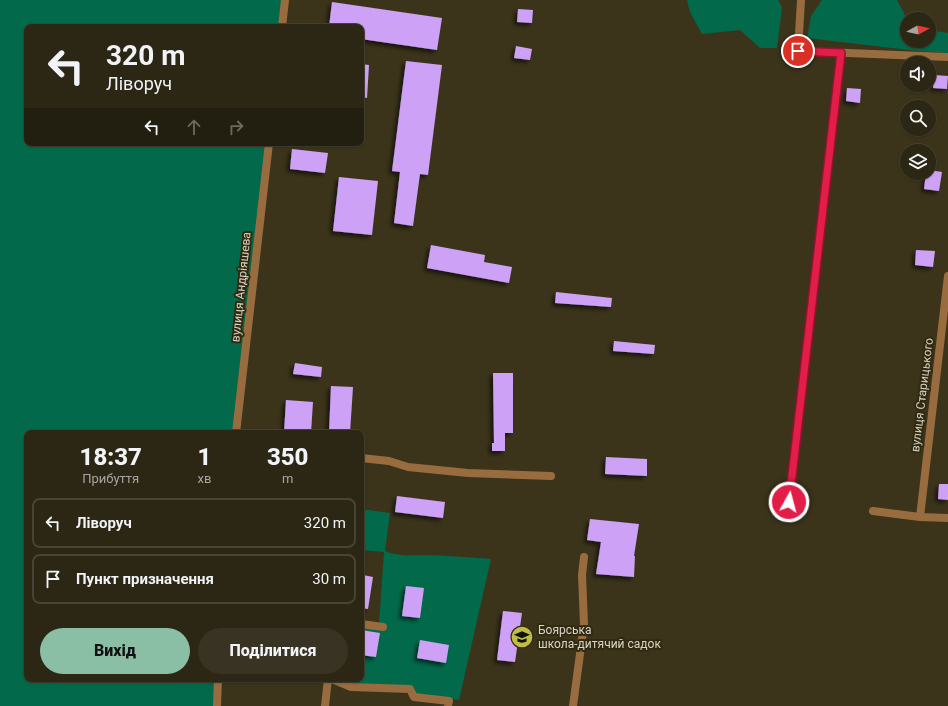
<!DOCTYPE html>
<html lang="uk">
<meta charset="utf-8">
<style>
:root{--surface:#2c2714;--page:#383322;--text:#f1f3f6;--muted:#a6a5a0;--line:#484434;--accent:#8abfa5}
body{margin:0;font-family:Roboto,sans-serif;background:var(--page);color:var(--text);height:100vh;display:flex;flex-direction:column;font-size:15px;white-space:nowrap}
*{box-sizing:border-box;margin:0}
p{font-size:13px;color:var(--muted)}
.icon{flex:none;width:22px;height:22px;fill:none;stroke:currentColor;stroke-width:2;stroke-linecap:round;stroke-linejoin:round}
.map{position:relative;flex:1;overflow:hidden}
.side{position:absolute;left:24px;top:430px;width:340px;height:252px;display:flex;flex-direction:column;background:var(--surface);border-radius:8px;box-shadow:0 1px 3px #0004,0 0 0 1px var(--line)}
.side>*{flex:none}
.banner{position:absolute;left:24px;top:24px;width:340px;height:122px;border-radius:8px;box-shadow:0 1px 3px #0004,0 0 0 1px var(--line);background:#2c2714;color:var(--text);overflow:hidden}
.needle{width:26px;rotate:82deg}
.fabs{position:absolute;left:900px;top:12px;display:grid;gap:8px}
.fabs a{display:grid;place-items:center;width:36px;height:36px;border-radius:50%;background:var(--surface);box-shadow:0 1px 3px #0004,0 0 0 1px var(--line);font-size:20px}
.pin{position:absolute;display:grid;place-items:center;width:34px;height:34px;color:#fff;margin:-17px;border:2px solid #fff;border-radius:50%;box-shadow:0 1px 4px #0007}
.me{position:absolute;width:44px;margin:-22px;rotate:7deg;stroke-linejoin:round;filter:drop-shadow(0 0 3px #0008)}
.turn{display:flex;align-items:center;gap:14px;height:84px;padding:0 16px;font-size:18px}
.turn .icon{width:52px;height:52px;stroke-width:2.5}
.turn b{display:block;font-size:28px;line-height:34px}
.lanes{display:flex;align-items:center;height:38px;padding:0 16px;background:#0003;justify-content:center;gap:20px;direction:ltr}
.lanes .off{opacity:.35}
.eta{display:flex;justify-content:space-evenly;align-items:center;height:68px;text-align:center}
.eta b{font-size:24px;font-weight:800;line-height:28px}
.cta{display:flex;gap:8px;margin-top:auto;padding:8px 16px}
.cta a{flex:1;height:46px;border-radius:24px;background:var(--accent);color:#111;font-size:16px;font-weight:800;line-height:46px;text-align:center}
.cta a+a{background:var(--page);color:var(--text)}
ul{padding:0;list-style:none}
li{display:flex;align-items:center;gap:12px;height:50px;margin:0 8px 6px;padding:0 8px;border:2px solid var(--line);border-radius:8px}
li div{flex:1}
li b{display:block;font-size:15px}
li em{font-style:normal}
.map>svg:first-child{display:block}
.green{fill:#026a4a}
.building{fill:#cda1f5;filter:url(#shadow)}
.lines{fill:none;stroke-linecap:round;stroke-linejoin:round}
.minor{stroke:#996c40;stroke-width:8}
.tertiary{stroke:#996c40;stroke-width:8}
.route-casing{stroke:#92132f;stroke-width:10}
.route{stroke:#e11d48;stroke-width:7}
.labels{text-anchor:middle;dominant-baseline:central;stroke-width:4;stroke-linejoin:round;paint-order:stroke}
.street-label{font-size:12px;fill:#d8d4c5;stroke:#312a11}
.poi-label{font-size:12px;fill:#d8d4c5;stroke:#312a11;text-anchor:start}
</style>
<div class="map">
<svg width="948" height="706" viewBox="0 0 948 706">
<defs>
<filter id="shadow"><feDropShadow dx="-3" dy="3" stdDeviation="2" flood-color="#0009"/></filter>
</defs>
<rect width="100%" height="100%" fill="#3b341b"/>
<path class="green" d="M0,0H284L281,27H27V143H269L236,433H27V679H218L217,706H0Z
M687,0H778L782,7L777,48H760L740,30L702,34L690,12Z
M822,0H897L907,19V41H929V30L948,33V53L917,51L807,38L811,16Z
M361,509L390,513L385,551C399,557 413,555 428,555C449,556 470,557 491,559L459,700L415,694L409,689L351,687L332,679H361V624H379L384,552L361,550Z"/>
<path class="building" d="M332,2L442,18L437,50L361,39V27H329Z
M518,9L533,10L532,23L517,22Z
M516,46L532,49L530,60L514,58Z
M406,61L442,65L428,175L420,174L413,226L394,223L400,172L392,171Z
M361,64L369,65L367,98L361,97Z
M934,75L948,76L947,89L933,88Z
M847,88L861,89L860,103L846,101Z
M292,149L328,153L325,173L290,169Z
M929,170L942,172L939,191L924,189L926,173H929Z
M339,177L378,181L372,235L333,231Z
M431,245L485,255L484,262L512,267L509,283L427,268Z
M916,250L935,251L933,267L915,265Z
M556,292L612,298L611,307L555,303Z
M614,341L655,345L654,354L613,351Z
M295,363L322,367L321,377L293,374Z
M493,373H513V433H505V451H492V443H494Z
M331,386L353,387L350,433H329Z
M286,400L313,402L311,433H284Z
M606,457L647,459V476L605,474Z
M939,484H948V500L938,499Z
M397,496L445,502L443,518L395,512Z
M590,519L639,524L634,556H635L634,577L596,574L601,542L587,540Z
M363,575L373,577L368,609L361,608V579Z
M406,586L424,588L420,618L402,616Z
M503,611L522,613L515,662L497,660Z
M361,630L380,633L376,657L361,655Z
M420,640L449,645L446,663L417,658Z"/>
<g class="lines">
<path class="minor" d="M801,0L798,51L948,57
M361,458L389,461L408,467L468,473L551,476
M789,502L841,53
M873,511L920,517L948,518
M920,517L948,276
M361,624L383,627
M332,679L351,687L410,689L414,697L449,701L448,706
M325,706L328,679
M573,706L584,624L582,575L584,557"/>
<path class="tertiary" d="M282,27L285,0
M236,433L269,143
M217,706L218,679"/>
</g>
<g class="lines">
<g class="route-casing">
<path id="route" d="M789,502L841,53L798,51"/>
</g>
<use href="#route" class="route"/>
</g>
<defs>
<g id="school-disc" transform="scale(1.15)"><circle r="9.5" fill="#c0be41" stroke="#312a11"/><path d="M0-5L7-2L0 1L-7-2ZM-4 1L0 2.5L4 1V4Q0 6-4 4Z" fill="#111"/></g>
</defs>
<g fill-rule="evenodd">
<use href="#school-disc" x="522" y="637"/>
</g>
<g class="labels">
<g class="street-label">
<text transform="translate(241 287) rotate(-84)">вулиця Андріяшева</text>
<text transform="translate(922 395) rotate(-83)">вулиця Старицького</text>
</g>
<g class="poi-label">
<text x="538" y="630">Боярська<tspan x="538" dy="14">школа-дитячий садок</tspan></text>
</g>
</g>
</svg>
<div class="fabs">
<a><svg class="needle" viewBox="-14 -14 28 28"><path d="M0-13l5 13h-10z" fill="#e53935"/><path d="M0 13l5-13h-10z" fill="#a6a5a0"/></svg></a>
<a><svg class="icon" aria-label="sound" viewBox="0 0 24 24"><path d="M4 9h4l5-4v14l-5-4H4zM17 9q2 3 0 6"/></svg></a>
<a><svg class="icon" aria-label="search" viewBox="0 0 24 24"><circle cx="10" cy="10" r="6"/><path d="M15 15l6 6"/></svg></a>
<a><svg class="icon" aria-label="layers" viewBox="0 0 24 24"><path d="M12 4l9 5-9 5-9-5zM3 14l9 5 9-5"/></svg></a>
</div>
<div class="pin" style="left:798px;top:51px;background:#d93025"><svg class="icon" aria-label="arrive" viewBox="0 0 24 24"><path d="M6 21V4h12l-3 4 3 4H6"/></svg></div>
<svg class="me" style="left:789px;top:502px" viewBox="-20 -20 40 40"><circle r="17" fill="#e11d48" stroke="#fff" stroke-width="3"/><path d="M0-11L8 9 0 5-8 9z" fill="#fff"/></svg>
<div class="banner">
<div class="turn"><svg class="icon" aria-label="left" viewBox="0 0 24 24"><path d="M17 20v-9H6M10 6l-5 5 5 5"/></svg><div><b>320 m</b>Ліворуч</div></div>
<div class="lanes"><svg class="icon" aria-label="left" viewBox="0 0 24 24"><path d="M17 20v-9H6M10 6l-5 5 5 5"/></svg><svg class="icon off" aria-label="ahead" viewBox="0 0 24 24"><path d="M12 20V5M6 11l6-6 6 6"/></svg><svg class="icon off" aria-label="right" viewBox="0 0 24 24"><path d="M7 20v-9h11M14 6l5 5-5 5"/></svg></div>
</div>
<section class="side">
<div class="eta">
<div><b>18:37</b><p>Прибуття</p></div>
<div><b>1</b><p>хв</p></div>
<div><b>350</b><p>m</p></div>
</div>
<ul>
<li><svg class="icon" aria-label="left" viewBox="0 0 24 24"><path d="M17 20v-9H6M10 6l-5 5 5 5"/></svg><div><b>Ліворуч</b></div><em>320 m</em></li>
<li><svg class="icon" aria-label="arrive" viewBox="0 0 24 24"><path d="M6 21V4h12l-3 4 3 4H6"/></svg><div><b>Пункт призначення</b></div><em>30 m</em></li>
</ul>
<div class="cta"><a>Вихід</a><a>Поділитися</a></div>
</section>
</div>
